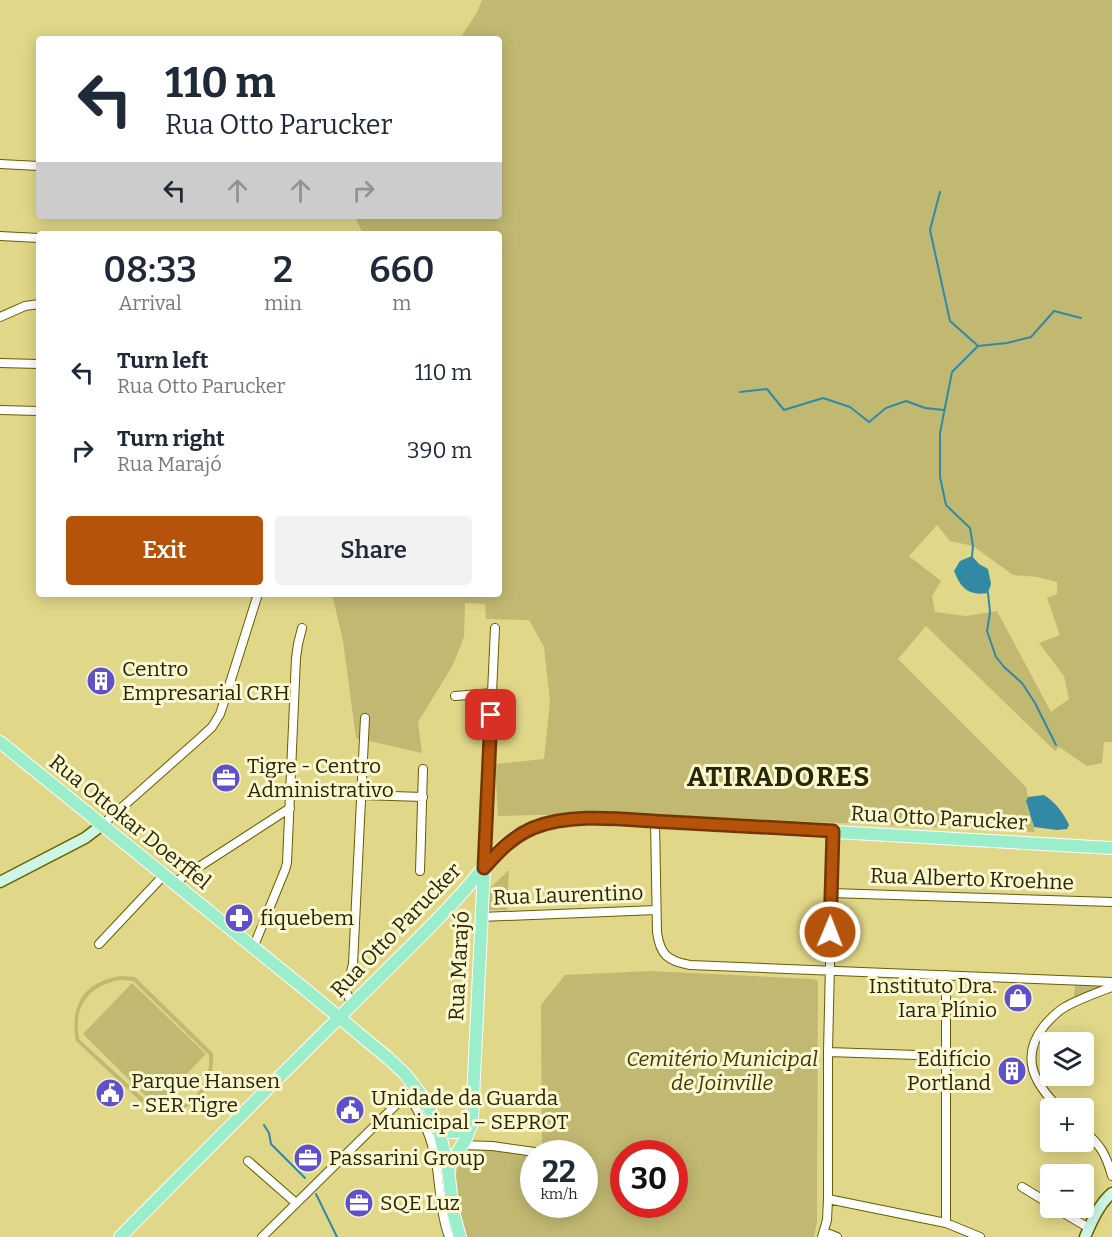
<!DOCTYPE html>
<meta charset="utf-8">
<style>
:root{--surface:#fff;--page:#f2f2f3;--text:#1f2937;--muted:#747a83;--accent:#b45309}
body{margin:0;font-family:Bitter,serif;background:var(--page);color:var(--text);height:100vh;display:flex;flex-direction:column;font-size:22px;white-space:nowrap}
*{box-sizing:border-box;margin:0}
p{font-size:20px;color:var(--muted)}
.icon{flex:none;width:33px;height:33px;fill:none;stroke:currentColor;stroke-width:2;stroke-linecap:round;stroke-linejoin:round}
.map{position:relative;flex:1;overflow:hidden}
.sheet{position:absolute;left:36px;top:231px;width:466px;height:366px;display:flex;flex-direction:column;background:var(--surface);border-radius:6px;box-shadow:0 3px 15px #0003}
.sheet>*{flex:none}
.hud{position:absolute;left:36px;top:36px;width:466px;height:183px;border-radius:6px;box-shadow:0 3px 15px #0003;background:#fff;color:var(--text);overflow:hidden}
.buttons{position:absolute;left:1040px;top:1032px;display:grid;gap:12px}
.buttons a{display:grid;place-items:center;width:54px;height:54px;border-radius:6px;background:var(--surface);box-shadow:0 3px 15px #0003;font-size:30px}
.speed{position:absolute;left:520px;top:1140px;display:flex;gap:12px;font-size:30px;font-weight:700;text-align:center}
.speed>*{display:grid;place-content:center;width:78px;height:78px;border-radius:50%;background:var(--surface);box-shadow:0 3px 15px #0003;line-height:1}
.speed small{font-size:15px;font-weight:400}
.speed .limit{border:9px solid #d22;background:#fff;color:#111}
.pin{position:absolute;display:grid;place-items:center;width:51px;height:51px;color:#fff;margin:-26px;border-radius:12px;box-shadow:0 3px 9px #0006}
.me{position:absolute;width:66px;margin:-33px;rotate:1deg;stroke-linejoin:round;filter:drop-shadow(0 0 4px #0008)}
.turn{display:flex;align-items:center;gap:21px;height:126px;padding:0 30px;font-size:27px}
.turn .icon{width:78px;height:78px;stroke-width:2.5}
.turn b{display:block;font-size:42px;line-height:51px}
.lanes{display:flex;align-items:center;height:57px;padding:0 30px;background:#0003;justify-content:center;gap:30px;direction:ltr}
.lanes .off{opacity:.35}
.eta{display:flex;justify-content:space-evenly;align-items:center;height:102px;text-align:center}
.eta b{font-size:36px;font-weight:600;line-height:42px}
.primary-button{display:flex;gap:12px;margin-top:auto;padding:12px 30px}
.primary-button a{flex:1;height:69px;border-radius:6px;background:var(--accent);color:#fff;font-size:24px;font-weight:600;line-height:69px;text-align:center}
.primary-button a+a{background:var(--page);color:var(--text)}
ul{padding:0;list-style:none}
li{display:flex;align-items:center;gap:18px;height:78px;padding:0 30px}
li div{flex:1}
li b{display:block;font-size:22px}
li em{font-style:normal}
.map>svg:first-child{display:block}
.green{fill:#c1b972;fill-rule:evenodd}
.water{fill:#3289a4}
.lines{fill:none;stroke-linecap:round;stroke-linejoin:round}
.stream{stroke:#3289a4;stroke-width:2}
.street-casing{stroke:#675e00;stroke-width:10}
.secondary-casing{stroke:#675e00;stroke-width:13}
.primary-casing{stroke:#fff;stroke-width:14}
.street{stroke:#fff;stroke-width:8}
.secondary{stroke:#cdf6e5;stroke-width:10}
.primary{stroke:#9aeecb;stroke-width:12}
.route-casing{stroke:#753606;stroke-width:15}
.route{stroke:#b45309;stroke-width:10}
.labels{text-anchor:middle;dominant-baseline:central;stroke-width:6;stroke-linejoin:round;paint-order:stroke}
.poi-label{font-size:21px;fill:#292604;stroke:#fbf7d0;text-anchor:start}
.street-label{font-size:21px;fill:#292604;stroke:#fbf7d0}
.park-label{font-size:21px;font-style:italic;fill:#403a00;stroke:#fbf7d0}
.district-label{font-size:27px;font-weight:bold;letter-spacing:1.5px;fill:#292604;stroke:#fbf7d0}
</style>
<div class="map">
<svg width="1112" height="1237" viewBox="0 0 1112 1237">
<rect width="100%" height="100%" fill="#e0d788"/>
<path class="green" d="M482,0H1112V742H1104L1102,763L1087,766L1059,747L1055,751L926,626L898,659L1026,787L1028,797L1026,802L1035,832L620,813L498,816L495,764L544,759L550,702L544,647L529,620L486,619L485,604L465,603L464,637L453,665L418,722L422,753L356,738L343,641L332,594H500V234H363L355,216H500V39H460L477,12ZM937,525L950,541L973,546L1013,575L1038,577L1057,582V594L1047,598L1060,635L1039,643L1064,676L1069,699L1051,712L997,611L966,616L935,612L932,596L941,581L909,556Z
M509,870L507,910H487L488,890Z
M650,971L813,979L818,981L817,1222L814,1237H467C464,1230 460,1222 458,1214C455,1202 453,1167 462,1157C465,1153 470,1152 475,1151V1145L542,1153L541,1005L565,975ZM534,1154H585V1204H534ZM624,1154H675V1204H624Z
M121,976L135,977L213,1053C215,1092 193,1114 154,1114L76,1041C69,1005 85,981 121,976ZM121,980L133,981L209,1055C211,1088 190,1111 156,1110L79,1039C73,1006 89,985 121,980Z
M132,983L206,1054L156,1106L83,1034Z
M1075,983L1111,984L1074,998Z"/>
<path class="water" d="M972,556L979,564L988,569L991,584L988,593C969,596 961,589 954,571L960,561Z
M1044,795C1056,803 1063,812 1069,825L1067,829L1057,830L1034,827L1026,801L1028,797Z"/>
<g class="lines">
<path class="stream" d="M940,192L930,230L950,321L977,345
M740,392L767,389L784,410L823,398L850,407L869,422L886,408L906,401L925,408L944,410
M972,556L973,546L970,528L946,505L940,477V433L952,372L978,346L1007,343L1031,337L1054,311L1081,318
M988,593L990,612L987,631L996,657L1004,667L1022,683L1035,703L1056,745
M264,1125L269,1133L271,1144L305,1178
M316,1194L337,1237"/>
<g class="street-casing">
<path id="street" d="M0,164L39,166
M0,236L39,238
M0,317L25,306L39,304
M0,363L39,364
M0,410L39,411
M455,696L492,693
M361,795L423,797
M655,821L657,932C660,955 668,961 690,965L1112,982
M102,825L199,739L212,727L220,714L223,705L258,594
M484,867L495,628
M420,871L423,769
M174,883L290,808
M831,893L1112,902
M481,917L656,910
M99,944L164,875
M253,948L285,870L287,863L296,658L298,644L302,628
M352,1003L343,987L350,976L353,964L365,718
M828,1052L946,1056
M407,1094C423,1116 433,1141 437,1168C440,1191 441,1215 449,1237
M1059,1108C1035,1084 1019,1058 1044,1026C1050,1019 1056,1012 1065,1007C1079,999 1096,993 1112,987
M1083,1130C1100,1144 1106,1154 1112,1176
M462,1145L492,1146L542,1153
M248,1161L296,1203
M1022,1187L1050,1204
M828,1199L946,1223L980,1237
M1055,1208L1089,1228
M946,1223V975
M824,1232L837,1237
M262,1237L407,1094H421
M822,1237L827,1220L828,1199V1052L833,831"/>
</g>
<g class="secondary-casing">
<path id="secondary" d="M0,882L85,838L102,825
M1085,1237C1092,1221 1099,1204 1112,1193"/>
</g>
<g class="primary-casing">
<path id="primary" d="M0,742L306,990L388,1058L405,1074L425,1100L438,1127L448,1168L453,1212L460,1237
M438,1127C450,1134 458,1134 471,1127
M448,1168L466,1139L472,1119L484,868
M120,1237C218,1138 316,1040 415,942C431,926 447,910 462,893C479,874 494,851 515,837C544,819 579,818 612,819L1112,848"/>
</g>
<use href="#street" class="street"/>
<use href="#secondary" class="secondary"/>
<use href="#primary" class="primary"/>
</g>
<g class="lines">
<g class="route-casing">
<path id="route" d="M491,715L484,868C498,852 512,837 533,828C573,812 626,820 669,822C723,825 778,828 833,831L830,932"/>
</g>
<use href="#route" class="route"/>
</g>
<defs>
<g id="building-disc" transform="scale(1.5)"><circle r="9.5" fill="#5e51c9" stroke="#fbf7d0"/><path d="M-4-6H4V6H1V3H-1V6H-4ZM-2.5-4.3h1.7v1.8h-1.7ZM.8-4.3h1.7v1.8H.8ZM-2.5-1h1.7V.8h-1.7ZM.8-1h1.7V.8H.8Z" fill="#fff"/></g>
<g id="office-disc" transform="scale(1.5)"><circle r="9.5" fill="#5e51c9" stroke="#fbf7d0"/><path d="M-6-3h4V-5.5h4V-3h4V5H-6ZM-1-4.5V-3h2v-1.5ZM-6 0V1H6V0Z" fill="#fff"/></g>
<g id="pharmacy-disc" transform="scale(1.5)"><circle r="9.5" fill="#5e51c9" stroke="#fbf7d0"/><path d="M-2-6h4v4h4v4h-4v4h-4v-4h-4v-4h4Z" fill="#fff"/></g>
<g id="shop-disc" transform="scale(1.5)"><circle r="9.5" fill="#5e51c9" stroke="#fbf7d0"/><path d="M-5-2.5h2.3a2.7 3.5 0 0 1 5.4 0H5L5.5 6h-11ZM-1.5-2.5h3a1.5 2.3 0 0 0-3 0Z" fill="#fff"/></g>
<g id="civic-disc" transform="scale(1.5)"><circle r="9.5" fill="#5e51c9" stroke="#fbf7d0"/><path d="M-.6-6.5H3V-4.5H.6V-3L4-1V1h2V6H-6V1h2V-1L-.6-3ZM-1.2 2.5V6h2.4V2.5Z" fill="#fff"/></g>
</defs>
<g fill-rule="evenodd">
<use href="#building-disc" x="101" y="681"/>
<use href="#office-disc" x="226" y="778"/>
<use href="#pharmacy-disc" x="239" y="918"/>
<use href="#shop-disc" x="1018" y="998"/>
<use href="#building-disc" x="1012" y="1071"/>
<use href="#civic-disc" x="110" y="1093"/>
<use href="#civic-disc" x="350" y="1110"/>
<use href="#office-disc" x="308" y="1158"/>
<use href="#office-disc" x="359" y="1203"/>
</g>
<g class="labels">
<g class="poi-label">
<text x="122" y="669">Centro<tspan x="122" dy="24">Empresarial CRH</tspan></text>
<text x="247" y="766">Tigre - Centro<tspan x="247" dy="24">Administrativo</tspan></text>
<text x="260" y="918">fiquebem</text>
<text x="997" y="986" text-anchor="end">Instituto Dra.<tspan x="997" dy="24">Iara Plínio</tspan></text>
<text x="991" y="1059" text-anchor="end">Edifício<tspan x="991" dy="24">Portland</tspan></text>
<text x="131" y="1081">Parque Hansen<tspan x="131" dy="24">- SER Tigre</tspan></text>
<text x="371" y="1098">Unidade da Guarda<tspan x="371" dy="24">Municipal – SEPROT</tspan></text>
<text x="329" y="1158">Passarini Group</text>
<text x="380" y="1203">SQE Luz</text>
</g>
<g class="street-label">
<text transform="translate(939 818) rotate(3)">Rua Otto Parucker</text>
<text transform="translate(130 822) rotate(39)">Rua Ottokar Doerffel</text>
<text transform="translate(972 879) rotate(2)">Rua Alberto Kroehne</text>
<text transform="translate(568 895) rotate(-2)">Rua Laurentino</text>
<text transform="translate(396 930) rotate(-46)">Rua Otto Parucker</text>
<text transform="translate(459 966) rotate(-87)">Rua Marajó</text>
</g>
<g class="park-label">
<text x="722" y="1059">Cemitério Municipal<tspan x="722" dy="24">de Joinville</tspan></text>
</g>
<g class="district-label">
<text x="779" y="777">ATIRADORES</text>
</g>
</g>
</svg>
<div class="buttons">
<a><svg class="icon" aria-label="layers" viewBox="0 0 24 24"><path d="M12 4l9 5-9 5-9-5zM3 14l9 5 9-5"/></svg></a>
<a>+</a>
<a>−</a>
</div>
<div class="speed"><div>22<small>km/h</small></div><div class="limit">30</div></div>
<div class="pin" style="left:491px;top:715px;background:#d93025"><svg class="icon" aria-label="arrive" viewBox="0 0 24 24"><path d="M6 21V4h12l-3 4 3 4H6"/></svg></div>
<svg class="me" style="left:830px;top:932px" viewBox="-20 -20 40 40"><circle r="17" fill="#b45309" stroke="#fff" stroke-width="3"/><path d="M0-11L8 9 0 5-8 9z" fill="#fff"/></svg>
<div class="hud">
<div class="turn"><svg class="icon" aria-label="left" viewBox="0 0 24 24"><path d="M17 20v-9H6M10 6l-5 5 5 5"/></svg><div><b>110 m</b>Rua Otto Parucker</div></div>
<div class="lanes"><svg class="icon" aria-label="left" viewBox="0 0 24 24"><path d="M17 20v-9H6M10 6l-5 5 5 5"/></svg><svg class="icon off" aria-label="ahead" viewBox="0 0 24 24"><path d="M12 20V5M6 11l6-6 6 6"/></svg><svg class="icon off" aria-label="ahead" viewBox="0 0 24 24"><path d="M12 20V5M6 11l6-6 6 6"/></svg><svg class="icon off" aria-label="right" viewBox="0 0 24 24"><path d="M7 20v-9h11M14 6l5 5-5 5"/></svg></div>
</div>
<section class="sheet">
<div class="eta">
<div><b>08:33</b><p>Arrival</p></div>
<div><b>2</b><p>min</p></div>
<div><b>660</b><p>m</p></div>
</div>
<ul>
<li><svg class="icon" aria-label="left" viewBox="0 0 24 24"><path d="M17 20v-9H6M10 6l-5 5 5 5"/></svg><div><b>Turn left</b><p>Rua Otto Parucker</p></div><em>110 m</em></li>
<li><svg class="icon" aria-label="right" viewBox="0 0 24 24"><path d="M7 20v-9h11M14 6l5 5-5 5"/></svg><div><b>Turn right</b><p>Rua Marajó</p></div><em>390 m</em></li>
</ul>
<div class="primary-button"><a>Exit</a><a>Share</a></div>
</section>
</div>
